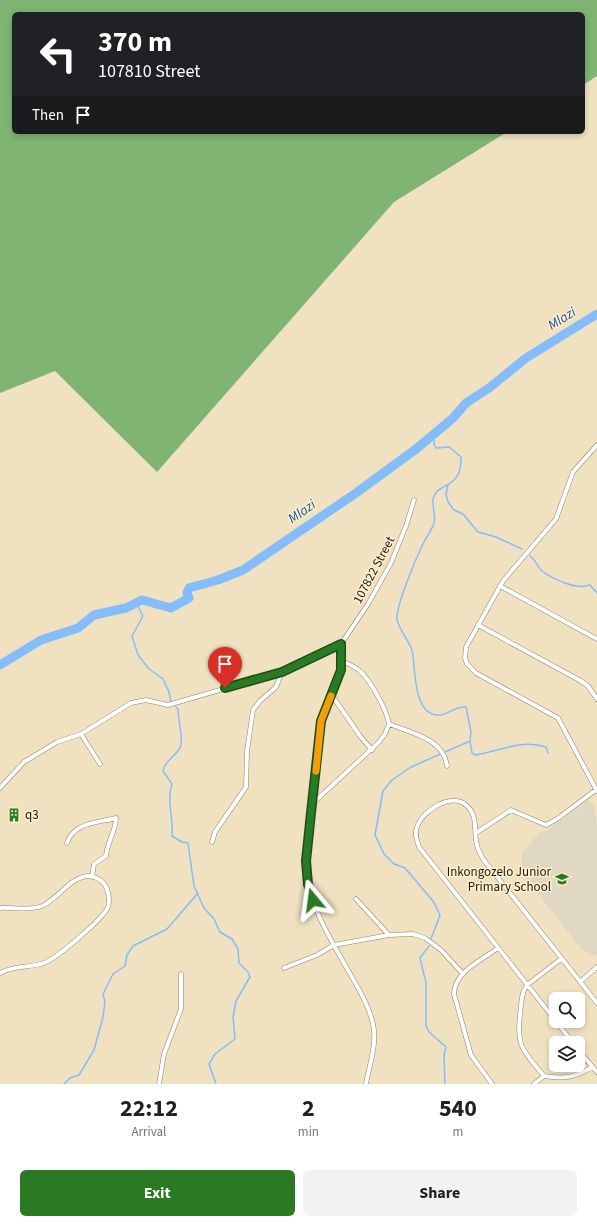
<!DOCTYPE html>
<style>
:root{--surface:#fff;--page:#f2f2f2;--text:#202124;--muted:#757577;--accent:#2a7a23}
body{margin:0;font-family:"Source Sans 3",sans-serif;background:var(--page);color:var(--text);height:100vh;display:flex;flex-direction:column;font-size:15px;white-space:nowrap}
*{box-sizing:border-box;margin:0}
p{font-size:13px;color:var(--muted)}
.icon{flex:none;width:22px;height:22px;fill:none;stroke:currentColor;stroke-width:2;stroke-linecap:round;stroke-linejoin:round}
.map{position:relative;height:1084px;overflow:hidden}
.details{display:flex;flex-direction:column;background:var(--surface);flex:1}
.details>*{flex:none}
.banner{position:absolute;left:12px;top:12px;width:573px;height:122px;border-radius:6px;box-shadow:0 2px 6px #0003;background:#202124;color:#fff;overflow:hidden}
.controls{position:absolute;left:549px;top:992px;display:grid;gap:8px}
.controls a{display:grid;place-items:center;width:36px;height:36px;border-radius:6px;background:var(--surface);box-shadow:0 2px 6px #0003;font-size:20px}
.pin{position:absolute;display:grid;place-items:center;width:34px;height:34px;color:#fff;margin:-41px -17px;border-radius:50% 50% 50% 0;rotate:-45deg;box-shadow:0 0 4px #0007}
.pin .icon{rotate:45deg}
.me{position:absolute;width:44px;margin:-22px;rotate:344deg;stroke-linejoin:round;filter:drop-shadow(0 0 3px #0008)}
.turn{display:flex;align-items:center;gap:14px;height:84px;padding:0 20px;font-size:18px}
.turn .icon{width:52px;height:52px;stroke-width:2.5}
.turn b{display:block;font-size:28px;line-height:34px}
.then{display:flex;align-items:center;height:38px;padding:0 20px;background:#0003;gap:8px;font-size:15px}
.eta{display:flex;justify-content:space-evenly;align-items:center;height:68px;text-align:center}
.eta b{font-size:24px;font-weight:700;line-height:28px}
.cta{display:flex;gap:8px;margin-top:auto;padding:8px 20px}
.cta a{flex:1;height:46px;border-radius:6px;background:var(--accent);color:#fff;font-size:16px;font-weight:700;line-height:46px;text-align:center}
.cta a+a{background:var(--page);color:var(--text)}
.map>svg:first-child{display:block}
.education{fill:#e0d8c3}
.forest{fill:#7fb473}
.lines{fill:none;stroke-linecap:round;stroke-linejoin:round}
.stream{stroke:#85bdfc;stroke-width:1.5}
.river{stroke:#85bdfc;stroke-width:9}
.street-casing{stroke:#908366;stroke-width:5}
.street{stroke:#fff;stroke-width:4}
.route-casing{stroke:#1b4f17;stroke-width:10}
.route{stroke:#2a7a23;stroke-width:7}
.slow{stroke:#f59e0b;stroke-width:7}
.labels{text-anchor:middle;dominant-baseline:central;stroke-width:3;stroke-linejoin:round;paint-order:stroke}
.street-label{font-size:13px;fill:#1f190e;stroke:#fdeece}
.poi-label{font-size:13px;fill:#1f190e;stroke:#fdeece;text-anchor:start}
.water-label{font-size:14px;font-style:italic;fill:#1e568f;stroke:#fdeece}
</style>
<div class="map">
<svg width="597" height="1084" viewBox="0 0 597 1084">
<rect width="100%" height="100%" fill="#f0e1c1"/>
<path class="education" d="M587,801L594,804L597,828V956L584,951L579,946L519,870L522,868V853L540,832L547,831Z"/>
<path class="forest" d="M0,0H597V76L583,85V14H14V132H507L394,202L157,472L55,371L0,393Z"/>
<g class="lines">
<path class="stream" d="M448,485L446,494L448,502L454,510L463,514L478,532L496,537L522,549
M530,556C536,560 537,567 542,571C554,580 577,590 590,585L597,593
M136,603L143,616L132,636L138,655L149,669L163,679L169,692L171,702
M176,707L178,709C178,721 183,734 181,745C178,756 165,759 163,771L172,784C166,801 174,818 172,836L182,842L188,843L194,886L204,908L214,919L220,932L232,939L238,949L239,963L248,972L250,977L236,1001L233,1017L235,1039L215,1054L209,1064L216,1084
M470,742L472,753L475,755C500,751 521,739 546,747L548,753
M431,939L440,915L433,901L405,868L394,864L384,854L375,835L380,807L383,791L392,780L411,767L470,741L471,732L466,707C456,706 449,714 440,715C414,717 415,671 413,655C412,642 399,632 397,619C396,605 417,556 424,542C427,536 432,530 434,523C436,515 432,507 433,499C437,481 462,491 461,457L449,447L436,448L434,444V433
M429,946L420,958L426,983V1026L429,1032L446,1047L444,1055L445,1084
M64,1084L70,1078L79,1075L94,1050L103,1017L105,1002L103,994L113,974L125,966L127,955L133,946L167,929L198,893"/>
<path class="river" d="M0,665L41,640L78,628L94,615L126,608L142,600L171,608L189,598L187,593L189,588L218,580L243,570L356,493L416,449L453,418L466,403L489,388L526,358L597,314"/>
<g class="street-casing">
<path id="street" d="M597,445L573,472L556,519L503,581L466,647L465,658L467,664L476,673L558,718L597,791
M500,586L597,639
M478,625L581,681L588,686L597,699
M341,644V670L321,721L306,861C307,906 332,941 353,979C362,994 372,1012 374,1030C376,1047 369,1067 366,1084
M342,661C349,664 356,667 361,672C371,682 387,710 389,724
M331,694L360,736L372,750
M389,724C412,733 444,739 447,766
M81,734L100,764
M0,788L24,762L57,742L81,734L131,703L146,700L168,705L282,672L341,644L368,604L391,563L406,526L414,500
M312,804L378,743L385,734L389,724
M476,833L511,810L546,825L557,819L597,789
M212,842L215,832L246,787L247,751L253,710L260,701L276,687L282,672
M67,843C74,822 97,823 116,818C116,831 107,842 106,856L94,864L92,877
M356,899L389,935
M0,908C14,907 29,911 42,906C58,899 70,877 88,876C96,876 104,881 107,889C109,895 110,901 108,907C103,919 57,958 44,963C30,968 14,965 0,973
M561,959L527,985L524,990C521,998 521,1006 520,1015C516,1047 524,1052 544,1076C563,1079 575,1078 592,1067
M284,968L317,955L334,945L389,935L413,934L425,938L441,950L463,974
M580,982L597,967
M573,1043L419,847C417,840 414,834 417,827C422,811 451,792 466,805C479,816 473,831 477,845C478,850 481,855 483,859L597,1003
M578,1050L597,1072
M159,1084L164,1054L181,1009V974
M492,1084L471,1055L454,994C454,972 482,960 498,948
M534,1084L544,1076"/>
</g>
<use href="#street" class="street"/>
</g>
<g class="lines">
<g class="route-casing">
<path id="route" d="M225,688L282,672L341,644V670L321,721L311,813L306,861L308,884L313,900"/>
</g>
<use href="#route" class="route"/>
<path class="slow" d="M316,771L321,721L331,696"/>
</g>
<defs>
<g id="building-bare" transform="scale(1.08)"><path d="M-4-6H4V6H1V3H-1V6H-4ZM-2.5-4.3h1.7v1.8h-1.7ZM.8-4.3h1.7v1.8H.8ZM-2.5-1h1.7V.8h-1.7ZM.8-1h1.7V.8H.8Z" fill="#2a7a23" stroke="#fdeece" stroke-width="2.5" paint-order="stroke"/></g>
<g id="school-bare" transform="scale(1.08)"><path d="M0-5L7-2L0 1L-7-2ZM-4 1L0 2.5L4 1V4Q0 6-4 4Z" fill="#2a7a23" stroke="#fdeece" stroke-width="2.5" paint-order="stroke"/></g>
</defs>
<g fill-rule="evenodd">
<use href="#building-bare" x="14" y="815"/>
<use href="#school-bare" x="562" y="879"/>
</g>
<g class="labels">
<g class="street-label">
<text transform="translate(374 570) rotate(-62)">107822 Street</text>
</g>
<g class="poi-label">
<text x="25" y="815">q3</text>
<text x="551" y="872" text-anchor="end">Inkongozelo Junior<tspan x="551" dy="15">Primary School</tspan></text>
</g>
<g class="water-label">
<text transform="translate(562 319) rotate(-32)">Mlazi</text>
<text transform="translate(302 512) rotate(-35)">Mlazi</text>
</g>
</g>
</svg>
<div class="controls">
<a><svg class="icon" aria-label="search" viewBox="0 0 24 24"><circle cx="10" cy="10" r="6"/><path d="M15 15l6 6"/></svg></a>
<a><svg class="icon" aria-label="layers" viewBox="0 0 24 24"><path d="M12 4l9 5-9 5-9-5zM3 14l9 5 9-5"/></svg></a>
</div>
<div class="pin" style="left:225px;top:688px;background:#d93025"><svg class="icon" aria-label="arrive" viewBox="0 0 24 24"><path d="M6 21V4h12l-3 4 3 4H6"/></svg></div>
<svg class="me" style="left:313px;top:900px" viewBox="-20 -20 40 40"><path d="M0-17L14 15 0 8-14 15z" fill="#2a7a23" stroke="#fff" stroke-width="4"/></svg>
<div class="banner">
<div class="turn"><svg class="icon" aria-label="left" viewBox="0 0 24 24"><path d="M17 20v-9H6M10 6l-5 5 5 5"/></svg><div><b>370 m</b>107810 Street</div></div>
<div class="then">Then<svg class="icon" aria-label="arrive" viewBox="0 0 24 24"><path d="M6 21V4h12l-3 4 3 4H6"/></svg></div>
</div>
</div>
<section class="details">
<div class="eta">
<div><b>22:12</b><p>Arrival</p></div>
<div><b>2</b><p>min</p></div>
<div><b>540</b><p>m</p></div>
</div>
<div class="cta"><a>Exit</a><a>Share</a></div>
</section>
